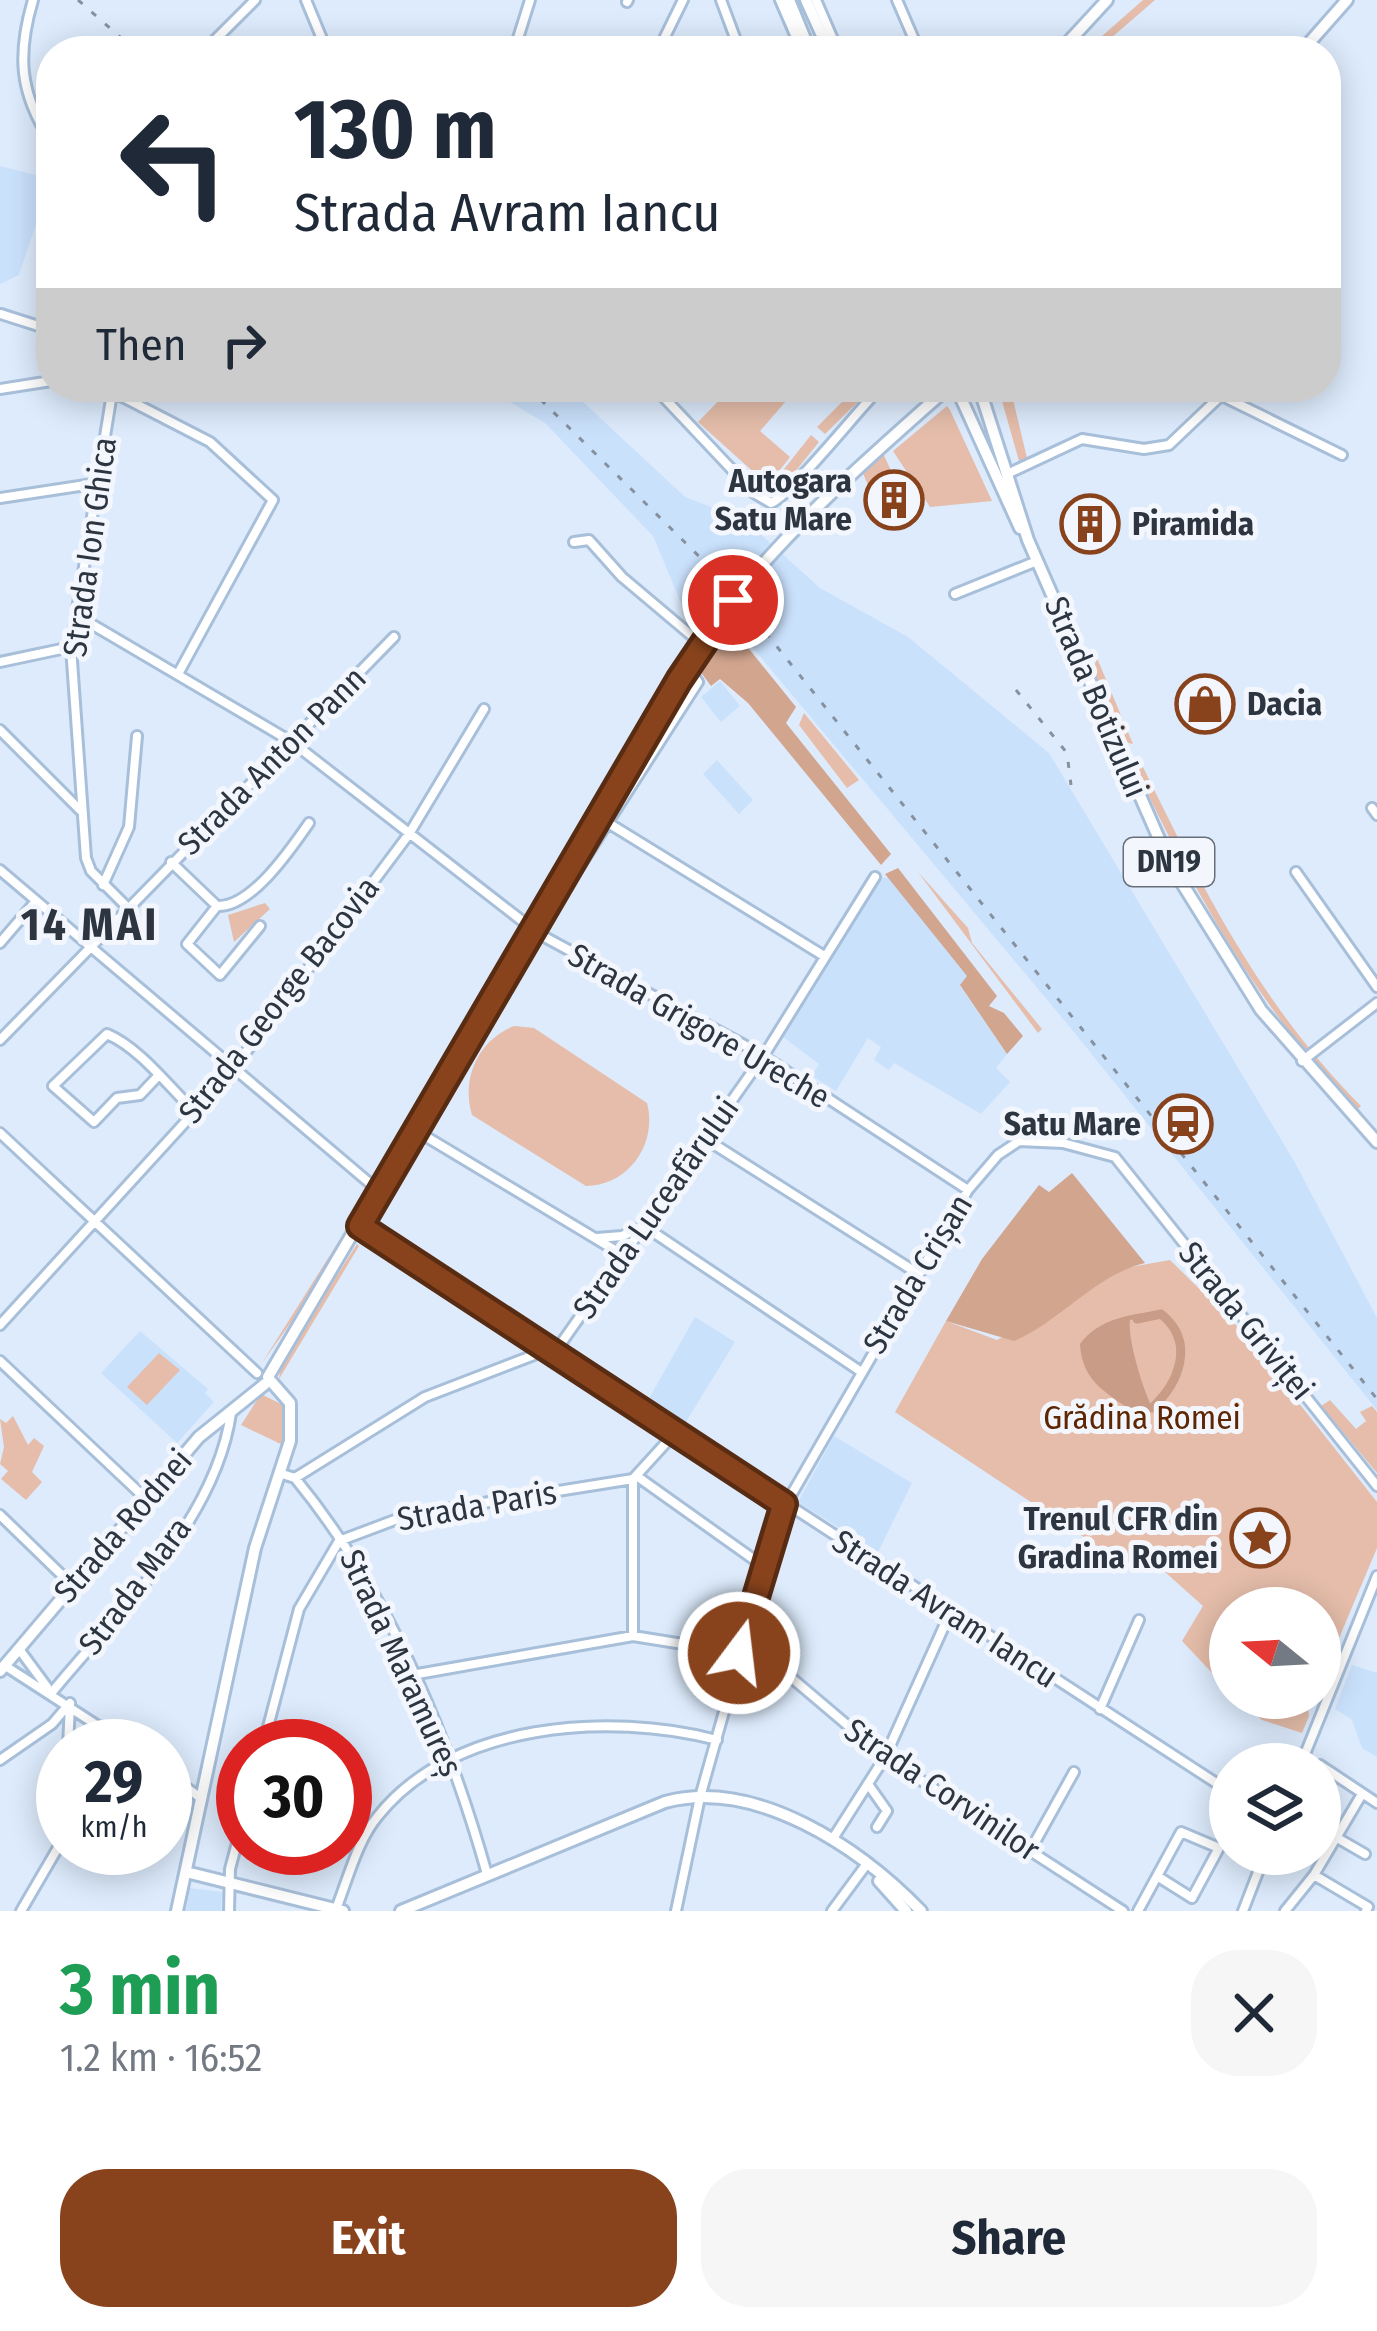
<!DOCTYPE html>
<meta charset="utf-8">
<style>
:root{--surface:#fff;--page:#f6f6f7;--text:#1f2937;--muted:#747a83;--accent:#88431c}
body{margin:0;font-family:"Fira Sans Condensed",sans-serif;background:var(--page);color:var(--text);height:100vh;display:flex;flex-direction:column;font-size:45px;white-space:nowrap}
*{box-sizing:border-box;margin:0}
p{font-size:39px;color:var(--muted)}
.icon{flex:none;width:66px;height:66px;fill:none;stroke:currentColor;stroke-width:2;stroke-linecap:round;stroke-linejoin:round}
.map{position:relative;height:1911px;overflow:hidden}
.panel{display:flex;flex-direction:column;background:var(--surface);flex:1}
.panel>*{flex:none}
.hud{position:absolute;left:36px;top:36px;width:1305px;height:366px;border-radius:48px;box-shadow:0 6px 30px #0003;background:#fff;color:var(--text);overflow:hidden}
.needle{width:78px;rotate:288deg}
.fabs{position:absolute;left:1209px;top:1587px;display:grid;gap:24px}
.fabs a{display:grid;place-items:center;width:132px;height:132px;border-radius:50%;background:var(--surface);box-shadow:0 6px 30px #0003;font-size:60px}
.speed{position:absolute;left:36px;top:1719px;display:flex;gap:24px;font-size:60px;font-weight:700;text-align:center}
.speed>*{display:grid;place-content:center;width:156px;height:156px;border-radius:50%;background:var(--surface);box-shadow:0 6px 30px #0003;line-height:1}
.speed small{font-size:30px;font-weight:400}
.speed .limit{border:18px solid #d22;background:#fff;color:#111}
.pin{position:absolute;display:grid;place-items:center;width:102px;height:102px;color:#fff;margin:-51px;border:6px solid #fff;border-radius:50%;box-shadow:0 3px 12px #0007}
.me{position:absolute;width:132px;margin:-66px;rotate:15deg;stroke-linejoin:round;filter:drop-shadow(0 0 9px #0008)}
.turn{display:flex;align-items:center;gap:42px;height:252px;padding:0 60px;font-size:54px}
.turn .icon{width:156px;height:156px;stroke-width:2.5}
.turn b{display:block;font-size:84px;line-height:102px}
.then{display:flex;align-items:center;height:114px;padding:0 60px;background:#0003;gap:24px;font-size:45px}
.round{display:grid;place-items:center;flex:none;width:126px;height:126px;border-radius:48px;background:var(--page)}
.overview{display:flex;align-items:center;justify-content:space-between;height:204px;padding:0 60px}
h1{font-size:72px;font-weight:700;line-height:90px;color:#1e9e55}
.button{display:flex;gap:24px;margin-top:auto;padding:24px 60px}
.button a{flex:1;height:138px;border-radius:48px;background:var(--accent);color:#fff;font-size:48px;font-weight:700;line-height:138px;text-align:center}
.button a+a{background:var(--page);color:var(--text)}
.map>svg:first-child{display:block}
.built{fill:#cae1fc}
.green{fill:#e5bdaa}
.forest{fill:#d2a58f}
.water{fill:#c99c87;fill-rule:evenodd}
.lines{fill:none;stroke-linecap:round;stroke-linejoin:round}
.canal{stroke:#c99c87;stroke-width:9}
.minor-casing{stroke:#a8bfda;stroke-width:14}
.major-casing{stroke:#a8bfda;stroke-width:16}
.minor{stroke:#fff;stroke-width:8}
.major{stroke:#fff;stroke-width:10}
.rail{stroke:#86919f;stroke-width:3;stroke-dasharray:6 12;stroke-linecap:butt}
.major-bridge-casing{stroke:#a8bfda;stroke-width:16;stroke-linecap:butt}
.major-bridge{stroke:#fff;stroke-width:10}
.route-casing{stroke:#582c12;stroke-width:30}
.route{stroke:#88431c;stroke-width:21}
.labels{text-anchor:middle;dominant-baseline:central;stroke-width:10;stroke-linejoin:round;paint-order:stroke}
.shield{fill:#f3f7fd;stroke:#686f79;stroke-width:3}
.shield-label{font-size:30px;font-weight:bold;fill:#2c3540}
.poi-label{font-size:33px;font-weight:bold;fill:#2c3540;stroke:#f3f7fd;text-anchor:end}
.street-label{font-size:33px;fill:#2c3540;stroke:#f3f7fd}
.park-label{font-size:33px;fill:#5e2603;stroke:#f3f7fd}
.district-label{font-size:45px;font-weight:bold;letter-spacing:3px;fill:#2c3540;stroke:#f3f7fd}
</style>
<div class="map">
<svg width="1377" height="1911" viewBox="0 0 1377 1911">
<rect width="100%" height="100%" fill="#ddebfc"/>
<path class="built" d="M0,166L51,179L19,275L0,284Z
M485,387H567L685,497L745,520L820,588L908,637L1049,753L1294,1161L1377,1318V1410L1074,1032L733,624L710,646L693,631L653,536L545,423Z
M720,681L740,706L721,722L701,697Z
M717,760L753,800L739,814L703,774Z
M875,877L889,878L968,976L960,986L1007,1054L996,1068L1010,1082L981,1114L894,1063L889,1070L874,1060L881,1047L868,1038L836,1091L812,1076L819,1064L778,1033Z
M695,1317L735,1342L684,1425L647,1402Z
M140,1331L208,1389L205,1393L214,1402L177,1443L101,1373Z
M834,1436L912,1483L878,1552L798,1502Z
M1352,1665L1377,1673V1757L1362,1748L1352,1720L1335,1709Z
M190,1888L222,1892L221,1911H186Z"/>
<path class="green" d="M1143,0H1155L1096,51H1085Z
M732,387H787L793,393L760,431L790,457L768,485L698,422Z
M857,387H873L825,434L817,427Z
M998,387H1010L1027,458L1019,461Z
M947,406L950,410L992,501L930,507L893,451Z
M811,435L819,442L778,493L769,488Z
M878,443L896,481L877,488L868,485L857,460Z
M1097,658L1133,744L1125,742L1093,670Z
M804,713L859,780L847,788L799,725Z
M1141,763C1202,888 1262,1007 1361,1106L1357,1110C1260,1011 1193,890 1134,765Z
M918,872L968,928L972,943L1042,1029L1038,1033Z
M265,903L270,909L234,942L228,915Z
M514,1026L534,1028L647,1103C658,1144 628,1186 586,1186L472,1115C461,1079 478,1040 514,1026Z
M361,1206L324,1276L262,1363Z
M377,1227L541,1334L540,1337L376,1231Z
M369,1241L527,1344L530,1350L366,1243Z
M357,1244L359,1246L279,1379L281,1363Z
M1170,1260L1242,1331L1377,1502V1548L1334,1650L1320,1646V1608H1230V1692L1182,1641L1203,1606L1165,1572L1123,1563L895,1412L946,1321L997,1340L1125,1268Z
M159,1353L180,1370L147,1405L127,1387Z
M261,1394L285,1406V1446L241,1425Z
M1330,1400L1356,1429L1366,1421L1360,1412L1372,1406L1377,1412V1473L1321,1406Z
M13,1416L28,1445L34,1438L44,1446L32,1472L42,1482L26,1500L1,1479L8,1471L0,1464L4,1447L0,1419L6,1423Z
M1236,1698H1307L1309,1716L1302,1733L1262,1720Z"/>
<path class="forest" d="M732,628L796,707L786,723L891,854L881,865L748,703L720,679L711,686L697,667Z
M898,868L997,996L989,1006L1004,1013L1023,1036L1007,1054L960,985L967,976L885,874Z
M1072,1173L1145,1263C1095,1275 1061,1321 1014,1341L946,1321L982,1259L1039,1185L1049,1192Z"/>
<path class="water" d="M1163,1311C1199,1344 1183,1403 1137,1415C1110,1394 1082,1384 1080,1344C1098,1319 1132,1313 1163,1311ZM1161,1314C1195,1340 1181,1385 1152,1407C1143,1390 1127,1337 1130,1320Z"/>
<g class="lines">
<path class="canal" d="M1137,1319L1161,1314C1196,1342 1179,1383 1152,1408"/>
<g class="minor-casing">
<path id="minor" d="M33,0C17,54 19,93 51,141
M306,0L327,51
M721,0L740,51
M780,0L802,51
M816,0L838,51
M897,0L919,51
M627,2L628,0
M204,51L255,0
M514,51L530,0
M658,51L683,0
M1,314L51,330
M113,387L71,647L86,858L91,871L126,906
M654,387L754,493L771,503C789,497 860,408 881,387
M0,389L51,381
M113,392L210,442L273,500L178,674
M1220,395L1342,455
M1007,474L1082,439L1144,449L1169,445L1230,387
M0,498L99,483
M574,542L589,540L622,577L698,641L694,648
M955,594L1037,561
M76,615L292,742L539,934L757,1052L968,1190
M0,662L71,647
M0,730L81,811
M1372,808L1377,815
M605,821L824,956
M171,862L217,906
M0,870L379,1191
M1296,872L1377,987
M103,885L129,827L137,736
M542,917L554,906L698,682L689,669L681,671
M260,926L220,975L187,944L217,906C251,908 291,849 309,823
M0,943L36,901
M0,1040L394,637
M1302,1061L1377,1003
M158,1076L140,1095L117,1098L94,1122L53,1086L107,1034C140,1048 169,1087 195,1112
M415,1130L623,1255
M0,1133L257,1373
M704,1138L917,1273
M360,1226L1230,1792
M597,1238L622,1236L644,1226L860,1371
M0,1325L231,1072L409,834L484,709
M0,1361L145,1498
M282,1474L295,1478C387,1590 448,1735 487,1874
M638,1477L763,1566
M295,1478L425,1397L560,1345L766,1052L875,877
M633,1479V1636
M0,1515L72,1585
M19,1649L47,1687
M7,1667L129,1746
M412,1675L633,1636L739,1653L787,1674L885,1757L1123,1911
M53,1691C118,1612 216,1520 231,1413
M1100,1709L1139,1620
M68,1746L70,1705
M263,1746L299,1609L339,1541L408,1515L633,1479L674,1434
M0,1760L52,1724L70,1703
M1301,1764L1377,1576
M1320,1765L1377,1803
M165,1772L202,1799
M868,1784L887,1811L877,1827
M1320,1828L1365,1854
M832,1840L885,1757L950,1613
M1030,1851L1074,1772
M1314,1875L1368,1907L1366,1911
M336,1909C348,1879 357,1841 378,1816C453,1722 609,1712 717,1740
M21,1911L63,1839
M229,1911L230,1869L243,1820
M676,1911L700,1797L779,1516L968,1190L998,1155L1019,1141L1063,1143L1115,1157L1377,1486
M832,1911L866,1865
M1138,1911L1181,1832L1219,1848L1192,1898L1157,1876
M1243,1911L1265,1854
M1285,1911L1314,1875L1362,1794"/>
</g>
<g class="major-casing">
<path id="major" d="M789,0L810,51
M806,0L829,51
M1060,51L1107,0
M1302,51L1347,0
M956,387L1020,528
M979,387L1028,540L1170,864L1261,1010L1377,1142
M268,1377L643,740
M0,1671L199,1437L265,1384
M186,1872L343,1911
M879,1881L906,1911
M177,1911L255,1548L290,1441V1403L269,1379
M401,1911L665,1802C757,1778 860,1848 921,1911"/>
</g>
<use href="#minor" class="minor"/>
<use href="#major" class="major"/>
<path class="rail" d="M78,0L136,51
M528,387L727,584L1377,1399
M1016,690L1067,753L1071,785
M1233,1523L1286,1553"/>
<g class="major-bridge-casing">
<path id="major-bridge" d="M643,740C666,701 688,659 715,622C782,533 866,460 949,387"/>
</g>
<use href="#major-bridge" class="major-bridge"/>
</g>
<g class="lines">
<g class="route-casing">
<path id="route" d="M733,600L679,680L360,1226L784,1504L739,1653"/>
</g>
<use href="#route" class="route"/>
</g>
<defs>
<g id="building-ring" transform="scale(3)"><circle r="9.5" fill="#f3f7fd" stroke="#88431c" stroke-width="1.5"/><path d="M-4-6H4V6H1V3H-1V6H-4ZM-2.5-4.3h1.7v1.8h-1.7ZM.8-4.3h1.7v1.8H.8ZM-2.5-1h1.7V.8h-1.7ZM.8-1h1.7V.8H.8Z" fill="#88431c"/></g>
<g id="shop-ring" transform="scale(3)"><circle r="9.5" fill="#f3f7fd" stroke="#88431c" stroke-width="1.5"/><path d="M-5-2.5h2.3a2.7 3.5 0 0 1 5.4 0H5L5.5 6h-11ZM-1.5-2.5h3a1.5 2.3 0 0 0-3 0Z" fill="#88431c"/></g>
<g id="station-ring" transform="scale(3)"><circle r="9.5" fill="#f3f7fd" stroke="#88431c" stroke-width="1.5"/><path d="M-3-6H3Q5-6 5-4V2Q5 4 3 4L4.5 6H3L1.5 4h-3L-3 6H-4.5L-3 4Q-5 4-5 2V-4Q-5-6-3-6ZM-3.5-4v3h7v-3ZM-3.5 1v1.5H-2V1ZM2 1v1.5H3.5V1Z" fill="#88431c"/></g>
<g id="sight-ring" transform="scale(3)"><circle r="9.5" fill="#f3f7fd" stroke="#88431c" stroke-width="1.5"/><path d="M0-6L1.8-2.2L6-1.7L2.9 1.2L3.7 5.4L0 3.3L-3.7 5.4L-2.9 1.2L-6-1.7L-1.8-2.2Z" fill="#88431c"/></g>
</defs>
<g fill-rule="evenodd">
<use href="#building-ring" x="894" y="500"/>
<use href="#building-ring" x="1090" y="524"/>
<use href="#shop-ring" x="1205" y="704"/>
<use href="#station-ring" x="1183" y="1124"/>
<use href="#sight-ring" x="1260" y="1538"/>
</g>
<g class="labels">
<rect class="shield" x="1124" y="838" width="90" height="48" rx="9"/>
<g class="shield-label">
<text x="1169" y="862">DN19</text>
</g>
<g class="poi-label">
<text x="852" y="481">Autogara<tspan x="852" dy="38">Satu Mare</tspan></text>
<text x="1132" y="524" text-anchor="start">Piramida</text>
<text x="1247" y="704" text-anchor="start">Dacia</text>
<text x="1141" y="1124">Satu Mare</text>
<text x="1218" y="1519">Trenul CFR din<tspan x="1218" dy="38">Gradina Romei</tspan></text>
</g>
<g class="street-label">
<text transform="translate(90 547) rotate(-82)">Strada Ion Ghica</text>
<text transform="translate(1096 697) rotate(67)">Strada Botizului</text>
<text transform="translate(272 761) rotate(-45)">Strada Anton Pann</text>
<text transform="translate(279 1000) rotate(-52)">Strada George Bacovia</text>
<text transform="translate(699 1026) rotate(30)">Strada Grigore Ureche</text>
<text transform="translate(656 1208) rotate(-55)">Strada Luceafărului</text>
<text transform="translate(918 1274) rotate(-59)">Strada Crișan</text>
<text transform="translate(1246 1321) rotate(51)">Strada Griviței</text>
<text transform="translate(477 1506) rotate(-10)">Strada Paris</text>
<text transform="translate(123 1526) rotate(-49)">Strada Rodnei</text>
<text transform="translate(135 1586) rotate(-53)">Strada Mara</text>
<text transform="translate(945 1609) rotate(33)">Strada Avram Iancu</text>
<text transform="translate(401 1663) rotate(65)">Strada Maramureș</text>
<text transform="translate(942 1790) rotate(34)">Strada Corvinilor</text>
</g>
<g class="park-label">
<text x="1142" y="1418">Grădina Romei</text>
</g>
<g class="district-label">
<text x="90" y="925">14 MAI</text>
</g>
</g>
</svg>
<div class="fabs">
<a><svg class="needle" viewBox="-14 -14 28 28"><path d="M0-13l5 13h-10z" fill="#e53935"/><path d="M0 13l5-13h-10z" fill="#747a83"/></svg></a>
<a><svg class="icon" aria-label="layers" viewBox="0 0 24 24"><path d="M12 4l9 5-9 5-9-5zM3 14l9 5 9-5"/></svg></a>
</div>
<div class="speed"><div>29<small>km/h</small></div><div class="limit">30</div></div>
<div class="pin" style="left:733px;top:600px;background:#d93025"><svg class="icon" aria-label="arrive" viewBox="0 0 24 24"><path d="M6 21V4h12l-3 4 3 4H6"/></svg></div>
<svg class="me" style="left:739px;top:1653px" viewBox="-20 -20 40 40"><circle r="17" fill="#88431c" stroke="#fff" stroke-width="3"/><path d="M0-11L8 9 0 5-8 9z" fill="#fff"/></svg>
<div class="hud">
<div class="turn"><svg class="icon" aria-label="left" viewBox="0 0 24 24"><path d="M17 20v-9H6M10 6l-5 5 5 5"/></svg><div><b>130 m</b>Strada Avram Iancu</div></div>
<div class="then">Then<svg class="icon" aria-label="right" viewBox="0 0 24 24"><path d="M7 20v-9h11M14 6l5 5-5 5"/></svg></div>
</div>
</div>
<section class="panel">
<div class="overview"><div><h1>3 min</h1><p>1.2 km · 16:52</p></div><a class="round"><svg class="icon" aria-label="close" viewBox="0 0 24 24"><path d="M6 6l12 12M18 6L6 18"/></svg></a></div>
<div class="button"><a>Exit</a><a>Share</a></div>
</section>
